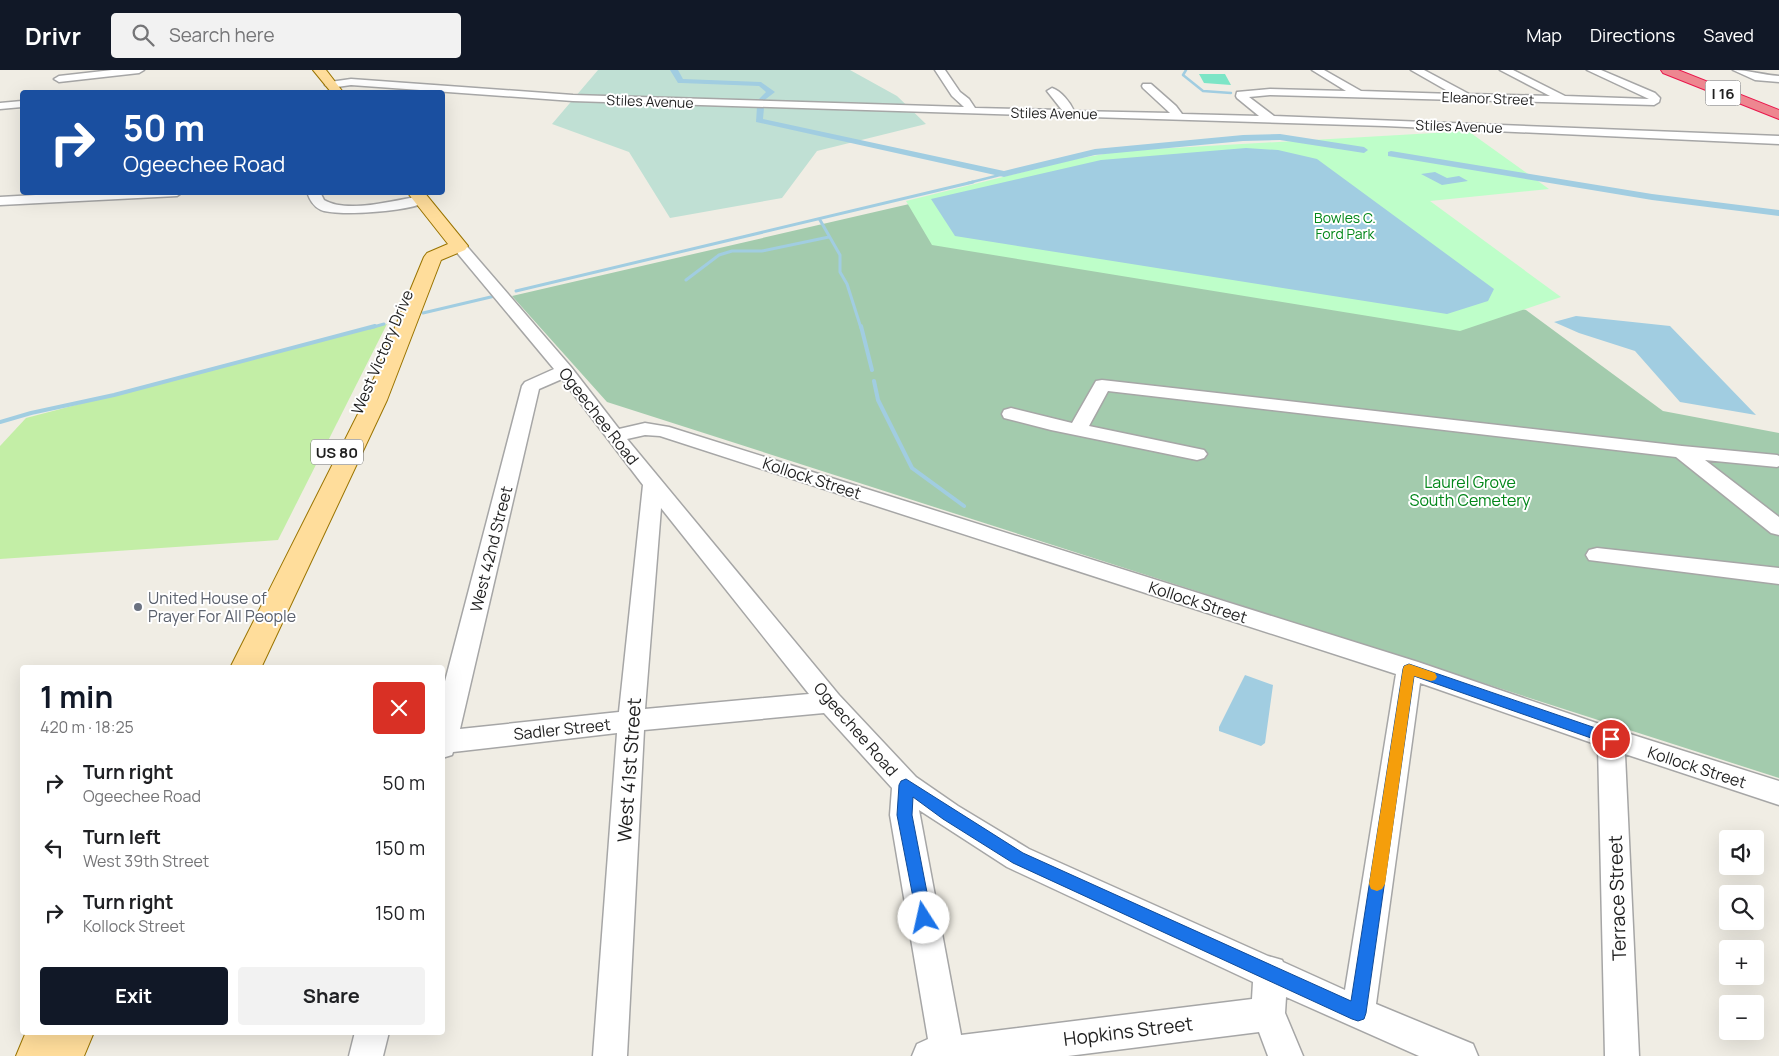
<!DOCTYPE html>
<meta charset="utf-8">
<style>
:root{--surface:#fff;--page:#f2f2f2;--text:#202124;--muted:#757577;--accent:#111827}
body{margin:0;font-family:Manrope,sans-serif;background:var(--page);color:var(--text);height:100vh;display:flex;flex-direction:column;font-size:19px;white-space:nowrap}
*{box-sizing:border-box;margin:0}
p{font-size:16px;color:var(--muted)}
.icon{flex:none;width:28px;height:28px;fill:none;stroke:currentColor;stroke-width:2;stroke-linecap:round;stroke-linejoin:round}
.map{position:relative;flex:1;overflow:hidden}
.drawer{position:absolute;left:20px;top:595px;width:425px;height:370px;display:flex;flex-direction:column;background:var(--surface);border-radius:5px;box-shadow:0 5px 20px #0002}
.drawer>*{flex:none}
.guide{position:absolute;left:20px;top:20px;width:425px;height:105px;border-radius:5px;box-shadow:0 5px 20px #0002;background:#1a4fa0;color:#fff;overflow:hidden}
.fabs{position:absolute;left:1719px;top:760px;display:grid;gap:10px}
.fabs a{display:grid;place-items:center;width:45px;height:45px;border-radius:5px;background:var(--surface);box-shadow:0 5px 20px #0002;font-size:25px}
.pin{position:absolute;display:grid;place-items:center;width:42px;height:42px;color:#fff;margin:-21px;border:2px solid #fff;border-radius:50%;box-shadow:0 1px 5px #0007}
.me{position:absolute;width:55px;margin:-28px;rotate:350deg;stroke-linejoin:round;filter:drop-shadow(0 0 4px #0008)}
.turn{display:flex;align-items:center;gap:18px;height:105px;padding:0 20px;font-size:22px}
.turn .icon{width:65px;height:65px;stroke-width:2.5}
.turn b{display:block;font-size:35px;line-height:42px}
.round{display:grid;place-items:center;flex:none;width:52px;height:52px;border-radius:5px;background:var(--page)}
.overview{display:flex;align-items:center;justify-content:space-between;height:85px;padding:0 20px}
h1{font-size:30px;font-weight:700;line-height:38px;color:var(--accent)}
.primary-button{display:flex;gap:10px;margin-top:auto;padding:10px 20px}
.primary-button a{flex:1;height:58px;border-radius:5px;background:var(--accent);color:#fff;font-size:20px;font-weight:700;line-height:58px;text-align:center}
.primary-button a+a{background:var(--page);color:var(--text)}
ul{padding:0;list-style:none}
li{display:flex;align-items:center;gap:15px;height:65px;padding:0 20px}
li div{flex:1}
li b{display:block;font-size:19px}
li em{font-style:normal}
header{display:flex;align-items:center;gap:30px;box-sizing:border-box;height:70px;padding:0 25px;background:var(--accent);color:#fff}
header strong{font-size:24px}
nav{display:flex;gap:28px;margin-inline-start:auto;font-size:18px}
.search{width:350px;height:45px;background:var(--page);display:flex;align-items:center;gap:12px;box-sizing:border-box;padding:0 18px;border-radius:5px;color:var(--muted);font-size:19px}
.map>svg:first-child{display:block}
.grass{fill:#c3eea6}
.wetland{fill:#c0e0d4}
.cemetery{fill:#a3cbad}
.park{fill:#befec9}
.pitch{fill:#7ce5c6}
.water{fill:#a1cde1}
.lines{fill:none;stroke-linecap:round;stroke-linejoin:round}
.stream-far2{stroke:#a1cde1;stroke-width:2.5}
.stream-far1{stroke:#a1cde1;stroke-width:3}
.stream{stroke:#a1cde1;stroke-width:4}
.canal{fill:#a1cde1;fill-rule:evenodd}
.minor-casing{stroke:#a6a6a6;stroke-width:3}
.major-casing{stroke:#9a7400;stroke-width:2}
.highway-casing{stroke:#e9174c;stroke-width:2}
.minor{fill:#fff;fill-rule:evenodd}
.major{fill:#ffdd9b;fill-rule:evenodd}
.highway{fill:#ee8690;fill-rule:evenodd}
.route{fill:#1a73e8;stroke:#114b97}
.slow{fill:#f59e0b}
.worship-dot{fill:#6b7280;stroke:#fff;stroke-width:2}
.labels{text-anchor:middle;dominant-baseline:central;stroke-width:4;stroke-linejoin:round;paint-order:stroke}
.far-street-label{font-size:14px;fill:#1f1f1f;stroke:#fff}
.far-park-label{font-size:14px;fill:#03871a;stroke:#fff}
.shield{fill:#fff;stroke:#626262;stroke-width:1}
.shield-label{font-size:15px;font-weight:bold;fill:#1f1f1f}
.street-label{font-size:16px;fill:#1f1f1f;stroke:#fff}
.park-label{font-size:16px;fill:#03871a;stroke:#fff}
.worship-label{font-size:16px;fill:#5b616d;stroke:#fff;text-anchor:start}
.near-street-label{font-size:19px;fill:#1f1f1f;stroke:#fff}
</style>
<header>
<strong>Drivr</strong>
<div class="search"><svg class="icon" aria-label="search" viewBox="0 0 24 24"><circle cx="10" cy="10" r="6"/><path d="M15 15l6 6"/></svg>Search here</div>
<nav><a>Map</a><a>Directions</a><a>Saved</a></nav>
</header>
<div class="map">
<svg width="1779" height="986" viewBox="0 0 1779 986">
<rect width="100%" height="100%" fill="#f0ede4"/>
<path class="grass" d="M387,254L278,470L0,489V376L26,348Z"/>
<path class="wetland" d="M598,0H850L897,26L926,54L817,81L782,128L670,148L629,82L552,54Z"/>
<path class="cemetery" d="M931,129L1488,231L1526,240L1663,341L1779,363V708L607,332L512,226Z"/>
<path class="park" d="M1468,61L1549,119L1430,131L1561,227L1460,261L932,175L906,131L1071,90L1120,81Z"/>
<path class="pitch" d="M1199,4H1225L1231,15L1204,13Z"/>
<path class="water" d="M1246,78L1278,80L1317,89L1494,219L1488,231L1447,244L955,166L931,129L1101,90Z
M1435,102L1447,108L1459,106L1468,111L1442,115L1421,104Z
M1576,246L1670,256L1756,345L1680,332L1635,281L1579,263L1554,252Z
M1245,605L1273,615L1265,673L1261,676L1219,661V657Z"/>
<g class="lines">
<path class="stream-far2" d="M1186,0L1183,5L1203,21L1231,23
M968,113L1004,104"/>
<path class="stream-far1" d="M820,150L840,185V202L847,214L861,258
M686,210L719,185L732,181H762L829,167
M516,221L973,112
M423,243L495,226
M370,258L384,254"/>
<path class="stream" d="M861,256L872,300
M874,311L878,330L912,398L964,436
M0,352L31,343L114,325L375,256"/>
<path class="canal" d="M670,0H678L683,9L761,12L775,22L762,32L758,30L766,22L759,16L681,13H678Z
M757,36L764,38L763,49L1004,101L1095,79L1243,65L1280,64L1364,77L1368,80L1364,83L1280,70L1243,71L1095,85L1004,107L756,52Z
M1391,81L1652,124L1779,140V146L1652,130L1388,86V82Z"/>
<g class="minor-casing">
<path id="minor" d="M112,0H144L139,3L59,12L54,9L59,6Z
M935,0H945L960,22L969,29L975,38L1062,40L1047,21L1052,18C1061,21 1070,32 1074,41L1170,43L1143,18L1142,16L1143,14H1151L1176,36L1182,44L1259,46L1237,28L1236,26L1237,22L1270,19L1346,21L1312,0H1324L1361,21L1453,24L1411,0H1424L1469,24L1550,26L1500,0H1513L1565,26L1649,29L1587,0H1601L1655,23L1660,28L1659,32L1654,35L1270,25L1249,27L1274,46L1779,66V74L1385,56L573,31L351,15L330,18L325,15L330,12L351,9L573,25L964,37L952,26Z
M1733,0C1749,0 1763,5 1779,6V12L1755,10Z
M22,31V37L0,39V33Z
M89,122H183L177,126L0,135V127Z
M307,122H320L324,130C348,144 395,130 421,126L428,130C419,141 336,147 321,140C313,136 310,130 307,122Z
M459,172L464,173L571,297L619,359L645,353L669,357L1418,592L1614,659L1779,711V735L1625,684L1639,986H1605L1598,675L1420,613L1376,934L1473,974L1478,986H1419L1286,927L1285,943L1303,986H1268L1259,962L1068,986H912L917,974L928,969L890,745L892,718L824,643L644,660L627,986H593L617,663L453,682L452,685L442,688V623L522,316L525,312L554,299L454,179L452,176L454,173ZM562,309L643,415L619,642L460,659L539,319ZM645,365L660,366L1396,604L1345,920L1283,892L1282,890L1268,886L1029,779L958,736L916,707L839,625L627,369ZM661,438L809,624L645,639ZM919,740L1007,797L1253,912L1252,929L961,965Z
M1102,310L1682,376L1777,385L1779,386V396L1777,397L1705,390L1779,447V465L1771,463L1676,387L1108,321L1089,356L1204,380L1207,384L1204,388L1197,390L1051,360L1004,348L1002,344L1004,340L1011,338L1072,353L1096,311Z
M1597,478L1779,498V514L1589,490L1586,485L1589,480Z
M355,962H389L383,986H349Z"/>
</g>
<g class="major-casing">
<path id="major" d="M313,0H326L343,22H331Z
M407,122H424L468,176L465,180L441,190L387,330L261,598H230L365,330L424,187L427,183L448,174Z
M26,962H94L84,986H16Z"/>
</g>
<g class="highway-casing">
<path id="highway" d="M1661,0H1678L1779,40V49L1663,3Z"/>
</g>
<use href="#minor" class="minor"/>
<use href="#major" class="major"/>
<use href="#highway" class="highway"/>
</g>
<path class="route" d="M1409,594L1616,665L1618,669L1616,673L1611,675L1414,606L1366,943L1364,949L1358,951L1352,949L1013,793L943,749L913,727L912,745L932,848L929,853L924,855L918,853L897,745L899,715L901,711L906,709L1023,783L1351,931L1403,599L1404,596Z"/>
<path class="slow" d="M1409,594L1435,603L1437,607L1435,610L1431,611L1414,606L1385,814L1382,819L1377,821L1371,819L1369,814L1403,599L1404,596Z"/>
<circle class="worship-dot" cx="138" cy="537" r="5"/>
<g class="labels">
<g class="far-street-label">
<text transform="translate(1488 28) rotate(2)">Eleanor Street</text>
<text transform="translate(650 31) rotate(2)">Stiles Avenue</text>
<text transform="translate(1054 43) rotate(1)">Stiles Avenue</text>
<text transform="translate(1459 56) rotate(2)">Stiles Avenue</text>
</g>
<g class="far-park-label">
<text x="1345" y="147">Bowles C.<tspan x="1345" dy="16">Ford Park</tspan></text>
</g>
<g class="shield">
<rect x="1705.5" y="10.5" width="35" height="25" rx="4"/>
<rect x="311" y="369.5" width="52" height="25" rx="4"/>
</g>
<g class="shield-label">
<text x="1723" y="23">I 16</text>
<text x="337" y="382">US 80</text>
</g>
<g class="street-label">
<text transform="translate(382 282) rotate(-67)">West Victory Drive</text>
<text transform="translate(599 346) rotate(52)">Ogeechee Road</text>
<text transform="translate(812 408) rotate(18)">Kollock Street</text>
<text transform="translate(491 479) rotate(-76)">West 42nd Street</text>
<text transform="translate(1198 532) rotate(18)">Kollock Street</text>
<text transform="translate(562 659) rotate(-6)">Sadler Street</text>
<text transform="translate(856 659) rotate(49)">Ogeechee Road</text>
<text transform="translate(1697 697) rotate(18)">Kollock Street</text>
</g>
<g class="park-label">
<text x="1470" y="412">Laurel Grove<tspan x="1470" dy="18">South Cemetery</tspan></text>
</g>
<g class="worship-label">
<text x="148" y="528">United House of<tspan x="148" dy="18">Prayer For All People</tspan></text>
</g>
<g class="near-street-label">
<text transform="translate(629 700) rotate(-86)">West 41st Street</text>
<text transform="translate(1617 828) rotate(-92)">Terrace Street</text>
<text transform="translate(1128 961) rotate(-7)">Hopkins Street</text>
</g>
</g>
</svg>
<div class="fabs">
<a><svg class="icon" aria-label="sound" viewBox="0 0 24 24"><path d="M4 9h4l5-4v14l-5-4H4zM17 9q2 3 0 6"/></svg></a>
<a><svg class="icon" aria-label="search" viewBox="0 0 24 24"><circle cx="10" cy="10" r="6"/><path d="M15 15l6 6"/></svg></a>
<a>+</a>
<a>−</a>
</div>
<div class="pin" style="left:1611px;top:669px;background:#d93025"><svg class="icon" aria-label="arrive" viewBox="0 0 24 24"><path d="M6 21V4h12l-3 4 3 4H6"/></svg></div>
<svg class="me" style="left:924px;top:848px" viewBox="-20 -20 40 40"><circle r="19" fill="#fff"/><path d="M0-13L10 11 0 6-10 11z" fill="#1a73e8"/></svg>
<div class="guide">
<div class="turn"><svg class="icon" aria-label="right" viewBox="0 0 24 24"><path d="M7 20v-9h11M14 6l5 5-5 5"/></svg><div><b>50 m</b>Ogeechee Road</div></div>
</div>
<section class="drawer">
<div class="overview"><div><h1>1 min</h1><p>420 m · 18:25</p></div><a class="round" style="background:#d93025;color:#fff"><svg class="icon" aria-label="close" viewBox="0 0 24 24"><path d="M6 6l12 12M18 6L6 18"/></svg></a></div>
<ul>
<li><svg class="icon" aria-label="right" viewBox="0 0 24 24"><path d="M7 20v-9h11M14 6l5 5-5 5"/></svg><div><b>Turn right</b><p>Ogeechee Road</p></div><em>50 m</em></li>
<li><svg class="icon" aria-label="left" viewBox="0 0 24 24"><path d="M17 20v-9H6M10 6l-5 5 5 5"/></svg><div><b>Turn left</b><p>West 39th Street</p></div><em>150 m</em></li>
<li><svg class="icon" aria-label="right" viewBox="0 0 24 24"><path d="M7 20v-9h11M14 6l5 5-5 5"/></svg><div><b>Turn right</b><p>Kollock Street</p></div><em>150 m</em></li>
</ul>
<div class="primary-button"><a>Exit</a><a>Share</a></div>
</section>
</div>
